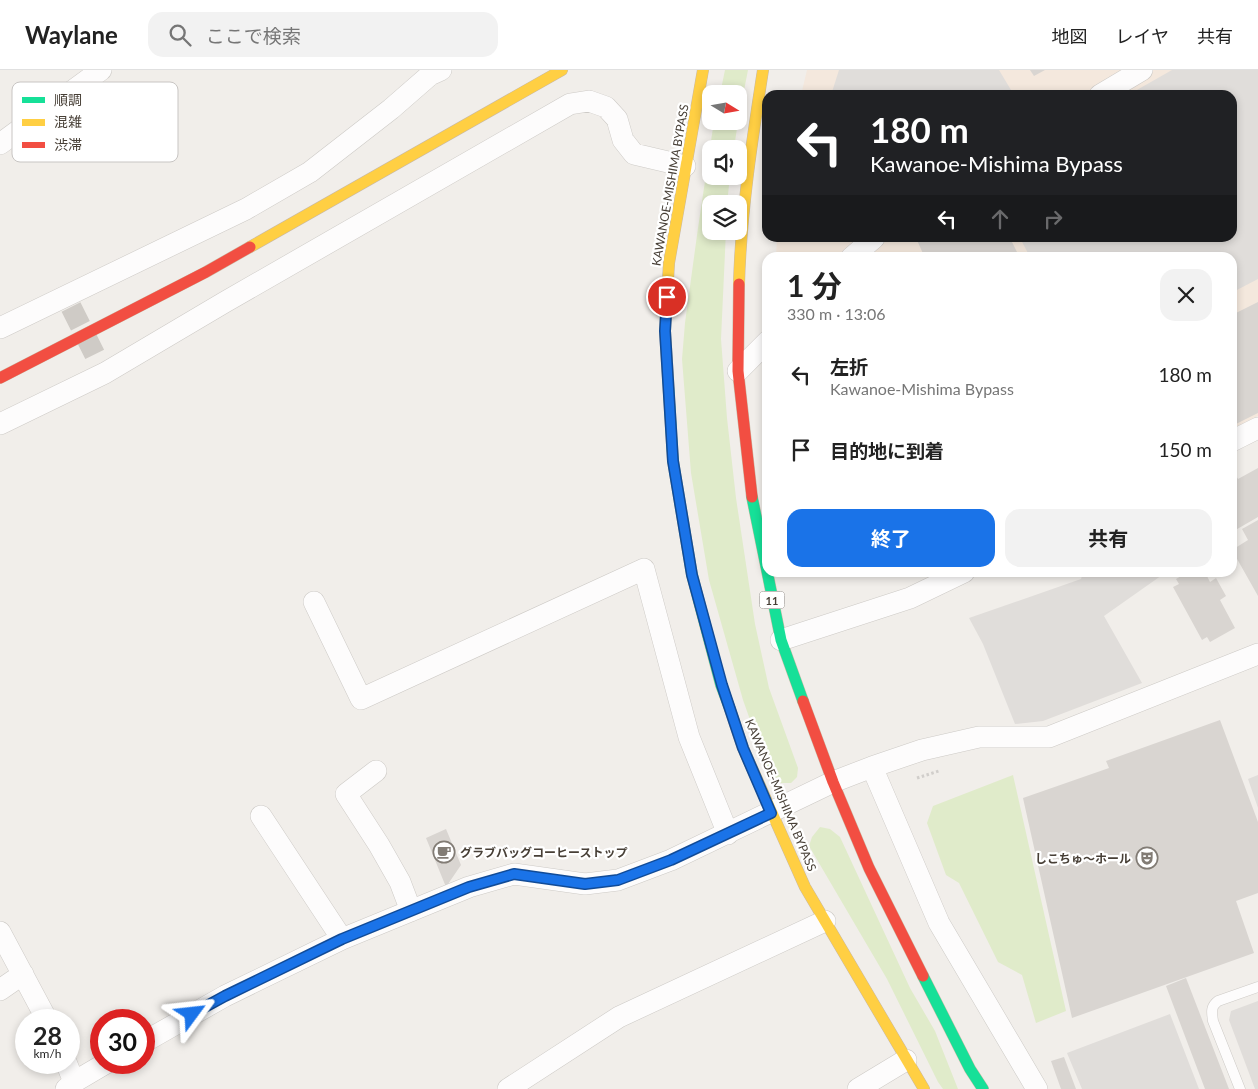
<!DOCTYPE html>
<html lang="ja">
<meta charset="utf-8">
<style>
:root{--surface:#fff;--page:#f2f2f2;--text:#222;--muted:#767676;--line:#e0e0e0;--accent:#1a73e8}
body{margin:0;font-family:Lato,"Noto Sans JP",sans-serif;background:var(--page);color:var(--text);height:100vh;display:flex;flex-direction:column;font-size:19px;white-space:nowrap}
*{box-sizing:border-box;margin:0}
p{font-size:16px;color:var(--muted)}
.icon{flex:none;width:28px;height:28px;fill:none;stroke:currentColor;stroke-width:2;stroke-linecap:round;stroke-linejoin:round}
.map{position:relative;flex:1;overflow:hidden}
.side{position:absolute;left:762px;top:182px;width:475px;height:325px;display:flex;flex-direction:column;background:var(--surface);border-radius:15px;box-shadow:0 2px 8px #0003}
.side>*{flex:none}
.top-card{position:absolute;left:762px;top:20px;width:475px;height:152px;border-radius:15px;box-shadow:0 2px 8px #0003;background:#202124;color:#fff;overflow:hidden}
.needle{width:32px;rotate:101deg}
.buttons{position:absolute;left:702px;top:15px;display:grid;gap:10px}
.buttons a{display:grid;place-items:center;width:45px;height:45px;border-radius:10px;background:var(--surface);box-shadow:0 2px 8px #0003;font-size:25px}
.speed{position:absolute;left:15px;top:939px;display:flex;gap:10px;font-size:25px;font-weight:700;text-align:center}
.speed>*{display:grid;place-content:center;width:65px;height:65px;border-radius:50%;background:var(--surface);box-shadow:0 2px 8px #0003;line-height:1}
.speed small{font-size:12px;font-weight:400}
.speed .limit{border:8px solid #d22;background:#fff;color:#111}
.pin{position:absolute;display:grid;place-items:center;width:42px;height:42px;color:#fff;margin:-21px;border:2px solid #fff;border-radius:50%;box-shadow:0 1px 5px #0007}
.me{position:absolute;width:55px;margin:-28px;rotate:60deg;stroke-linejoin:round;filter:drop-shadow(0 0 4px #0008)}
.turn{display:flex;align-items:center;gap:18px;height:105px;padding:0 25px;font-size:22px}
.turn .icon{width:65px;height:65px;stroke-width:2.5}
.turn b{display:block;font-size:35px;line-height:42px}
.lanes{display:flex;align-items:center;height:48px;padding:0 25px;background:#0003;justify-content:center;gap:25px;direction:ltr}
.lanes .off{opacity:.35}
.round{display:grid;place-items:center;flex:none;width:52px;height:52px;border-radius:15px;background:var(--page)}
.overview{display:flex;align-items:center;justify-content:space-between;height:85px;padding:0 25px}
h1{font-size:30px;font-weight:700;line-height:38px}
.button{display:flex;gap:10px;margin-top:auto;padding:10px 25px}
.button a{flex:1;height:58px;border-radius:15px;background:var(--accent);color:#fff;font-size:20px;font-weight:700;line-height:58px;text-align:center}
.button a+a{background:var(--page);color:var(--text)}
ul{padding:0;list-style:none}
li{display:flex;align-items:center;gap:15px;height:75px;padding:0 25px}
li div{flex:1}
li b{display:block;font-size:19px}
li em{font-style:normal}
header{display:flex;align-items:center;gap:30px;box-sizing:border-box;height:70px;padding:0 25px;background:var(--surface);border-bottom:1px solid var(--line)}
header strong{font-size:24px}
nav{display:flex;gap:28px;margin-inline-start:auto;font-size:18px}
.search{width:350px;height:45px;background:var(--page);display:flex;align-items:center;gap:12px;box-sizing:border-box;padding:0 18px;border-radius:15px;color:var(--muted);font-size:19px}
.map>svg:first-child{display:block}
.commercial{fill:#f4e8dd}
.green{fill:#e0ebca}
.parking{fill:#e0ddda}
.building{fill:#d9d5d1}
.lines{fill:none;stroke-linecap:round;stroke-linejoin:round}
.street-tunnel{stroke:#cfcbc6;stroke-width:21;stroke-dasharray:21 11;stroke-linecap:butt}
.lane-casing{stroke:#cdcac6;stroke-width:11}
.street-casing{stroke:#cdcac6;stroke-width:22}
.fast-casing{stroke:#c9b9a5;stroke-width:12}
.slow-casing{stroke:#c9b9a5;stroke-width:12}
.jam-casing{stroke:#c9b9a5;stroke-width:12}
.path{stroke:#d1cecb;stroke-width:3;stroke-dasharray:2.5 2.5;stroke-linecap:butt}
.lane{stroke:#fdfcfc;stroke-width:10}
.street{stroke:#fdfcfc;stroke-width:21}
.fast{stroke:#16e098;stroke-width:11}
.slow{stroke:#ffcf43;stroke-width:11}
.jam{stroke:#f24e42;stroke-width:11}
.route-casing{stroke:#114b97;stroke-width:12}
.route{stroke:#1a73e8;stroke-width:9}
.labels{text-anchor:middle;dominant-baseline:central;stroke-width:4.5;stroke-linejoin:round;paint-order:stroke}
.shield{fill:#fff;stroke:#7e7972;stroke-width:1}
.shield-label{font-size:11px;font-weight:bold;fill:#473f36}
.street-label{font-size:12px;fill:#473f36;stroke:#fff}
.poi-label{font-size:12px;font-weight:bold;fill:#473f36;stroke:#fff;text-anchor:start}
.key{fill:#fff;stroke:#c8c5c3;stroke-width:1}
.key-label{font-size:14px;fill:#473f36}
</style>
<header>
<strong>Waylane</strong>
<div class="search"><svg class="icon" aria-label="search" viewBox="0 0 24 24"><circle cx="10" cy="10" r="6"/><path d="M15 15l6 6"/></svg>ここで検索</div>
<nav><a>地図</a><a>レイヤ</a><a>共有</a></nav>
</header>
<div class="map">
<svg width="1258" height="1019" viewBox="0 0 1258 1019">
<rect width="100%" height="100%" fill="#f1eeea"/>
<path class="commercial" d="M807,0H1258V346L1233,359L1232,188H776L777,168H1232V25H801Z"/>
<path class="green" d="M725,0H748L739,46V24H720Z
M714,51H738L734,79H711V106H730L727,134H711V161H726L721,269L727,348L736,428L755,554L769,618L798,698L797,707L791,713H778L769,703L743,630L709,510L691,403L682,289L685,253L698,158Z
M1013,705L1066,941L1036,953L1022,905L998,892L959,813L946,805L927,753L933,736Z
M820,757L830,759L840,767L910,918L935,961L958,1019H943L938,1012L887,909L809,776L812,767Z"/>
<path class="parking" d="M839,0H999L1014,25H831Z
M1172,0H1258V209L1233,222L1232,188L1030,187L1020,168H1232V25H1128Z
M1083,503H1165L1104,546L1142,613L1043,651L1015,654L983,574L969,548L1081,509Z
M1258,705V738L1248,709Z
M1258,931V1019H1255L1229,950L1231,941Z
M1170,944L1199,1019H1082L1067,983Z"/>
<path class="building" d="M1030,0H1045L1034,6Z
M916,168H1010L1020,188H925Z
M1258,232V343L1232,356V245Z
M1258,398V447L1232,462V399L1238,409Z
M1258,450V526L1232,480L1248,470L1242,459Z
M1188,502H1205L1210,512L1216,508L1226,526L1220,530L1235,558L1210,572L1207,567L1202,570L1173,517L1179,514L1176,509Z
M1220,650L1258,752V823L1236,831L1254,883L1072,948L1023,728L1109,698L1106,691Z
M446,759L461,795L446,817L426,768Z
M1186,908L1229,1019H1205L1166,916Z
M1064,987L1076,1019H1061L1051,991Z"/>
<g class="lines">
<path class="street-tunnel" d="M71,237L97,289"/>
<g class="lane-casing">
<path id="lane" d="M1240,1019L1213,951C1212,943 1210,937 1218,931L1258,917"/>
</g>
<g class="street-casing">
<path id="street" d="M1100,25L1142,0
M0,74L101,0
M851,188L874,168
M0,258L246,139L310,102L391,39L430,5L441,0
M738,301L768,271
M0,354L105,303L225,232L570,34L589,31L606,37L617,49L623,70L634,84L685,96
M1232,371L1258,358
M314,532L361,629L644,499L689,667L728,764
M781,570L910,528L964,502
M872,697L939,853L1037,1019
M376,701L346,724L379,775L400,812L411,841
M261,746L342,869
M0,862L47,950
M0,920L23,904
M144,972L225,926L342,869L469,817L514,804L585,814L618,810L671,790L833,712L872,697L922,680L979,667H1049L1258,584
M66,992L74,1012
M66,1019L74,1012L108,992
M508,1019L619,947L825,851
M858,1019L906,990"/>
</g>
<g class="fast-casing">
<path id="fast" d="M668,308L673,391L692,505L721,615L730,639
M752,427L781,570L803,631
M923,906L970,999L983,1019"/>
</g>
<g class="slow-casing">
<path id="slow" d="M250,177L562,0
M739,214C741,142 752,71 763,0
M668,308L665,261L669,193L703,0
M730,639L743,678L805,817L924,1019"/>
</g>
<g class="jam-casing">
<path id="jam" d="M739,214L738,301L752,427
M0,308L206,202L250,177
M803,631L833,712L869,798L923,906"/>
</g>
<path class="path" d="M917,708L939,701"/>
<use href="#lane" class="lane"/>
<use href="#street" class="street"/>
<use href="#fast" class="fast"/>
<use href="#slow" class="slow"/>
<use href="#jam" class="jam"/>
</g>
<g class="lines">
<g class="route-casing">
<path id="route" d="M192,944L225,926L342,869L469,817L514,804L585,814L618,810L671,790L771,743L743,678L722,615L692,505L673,391L665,261L667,227"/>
</g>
<use href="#route" class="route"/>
</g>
<defs>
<g id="cafe-ring" transform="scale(1.125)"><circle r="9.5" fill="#fff" stroke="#827c75" stroke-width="1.5"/><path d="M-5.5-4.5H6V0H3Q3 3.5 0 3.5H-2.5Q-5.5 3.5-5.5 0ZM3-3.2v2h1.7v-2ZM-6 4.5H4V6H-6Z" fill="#827c75"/></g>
<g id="theatre-ring" transform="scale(1.125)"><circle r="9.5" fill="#fff" stroke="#827c75" stroke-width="1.5"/><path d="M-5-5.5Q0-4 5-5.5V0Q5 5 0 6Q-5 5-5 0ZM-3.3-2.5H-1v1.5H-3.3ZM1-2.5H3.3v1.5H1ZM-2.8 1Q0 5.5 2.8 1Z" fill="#827c75"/></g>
</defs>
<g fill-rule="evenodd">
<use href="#cafe-ring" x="444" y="782"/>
<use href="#theatre-ring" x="1147" y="788"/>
</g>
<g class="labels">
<rect class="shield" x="759.5" y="521.5" width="25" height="17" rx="4"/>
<g class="shield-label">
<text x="772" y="530">11</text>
</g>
<g class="street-label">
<text transform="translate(670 115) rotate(-80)">KAWANOE-MISHIMA BYPASS</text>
<text transform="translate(781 725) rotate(67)">KAWANOE-MISHIMA BYPASS</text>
</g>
<g class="poi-label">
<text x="460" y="782">グラブバッグコーヒーストップ</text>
<text x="1131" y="788" text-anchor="end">しこちゅ～ホール</text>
</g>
</g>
<rect x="12" y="12" width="166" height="80" rx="8" class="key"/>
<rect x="22" y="27" width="23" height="6" fill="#16e098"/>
<rect x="22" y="49" width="23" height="7" fill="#ffcf43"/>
<rect x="22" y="72" width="23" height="6" fill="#f24e42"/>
<g class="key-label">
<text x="54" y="35">順調</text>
<text x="54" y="57">混雑</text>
<text x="54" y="80">渋滞</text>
</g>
</svg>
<div class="buttons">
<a><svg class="needle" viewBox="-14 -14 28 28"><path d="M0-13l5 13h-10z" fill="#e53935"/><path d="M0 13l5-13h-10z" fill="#767676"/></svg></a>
<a><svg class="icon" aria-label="sound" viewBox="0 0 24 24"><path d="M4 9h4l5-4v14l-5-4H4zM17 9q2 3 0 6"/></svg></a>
<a><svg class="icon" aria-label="layers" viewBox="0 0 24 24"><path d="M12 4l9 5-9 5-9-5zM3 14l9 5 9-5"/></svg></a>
</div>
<div class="speed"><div>28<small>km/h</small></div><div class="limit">30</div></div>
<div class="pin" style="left:667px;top:227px;background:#d93025"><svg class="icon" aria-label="arrive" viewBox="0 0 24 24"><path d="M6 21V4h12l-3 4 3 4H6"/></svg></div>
<svg class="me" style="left:192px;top:944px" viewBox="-20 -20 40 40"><path d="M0-17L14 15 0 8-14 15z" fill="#1a73e8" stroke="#fff" stroke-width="4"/></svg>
<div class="top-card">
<div class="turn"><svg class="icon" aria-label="left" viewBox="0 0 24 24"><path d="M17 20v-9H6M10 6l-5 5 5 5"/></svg><div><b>180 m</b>Kawanoe-Mishima Bypass</div></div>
<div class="lanes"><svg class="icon" aria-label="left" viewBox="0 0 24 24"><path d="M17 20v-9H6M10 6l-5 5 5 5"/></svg><svg class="icon off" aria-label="ahead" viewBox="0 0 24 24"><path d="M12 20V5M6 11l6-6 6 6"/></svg><svg class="icon off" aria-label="right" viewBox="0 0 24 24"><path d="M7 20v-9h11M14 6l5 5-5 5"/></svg></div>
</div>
<section class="side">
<div class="overview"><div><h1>1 分</h1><p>330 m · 13:06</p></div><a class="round"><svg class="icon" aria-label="close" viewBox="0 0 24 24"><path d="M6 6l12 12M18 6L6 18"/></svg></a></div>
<ul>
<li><svg class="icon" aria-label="left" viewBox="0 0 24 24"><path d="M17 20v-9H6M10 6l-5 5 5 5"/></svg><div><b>左折</b><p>Kawanoe-Mishima Bypass</p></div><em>180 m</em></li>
<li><svg class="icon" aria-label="arrive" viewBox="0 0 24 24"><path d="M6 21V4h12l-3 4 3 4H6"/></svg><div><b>目的地に到着</b></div><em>150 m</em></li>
</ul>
<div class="button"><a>終了</a><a>共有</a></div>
</section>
</div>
